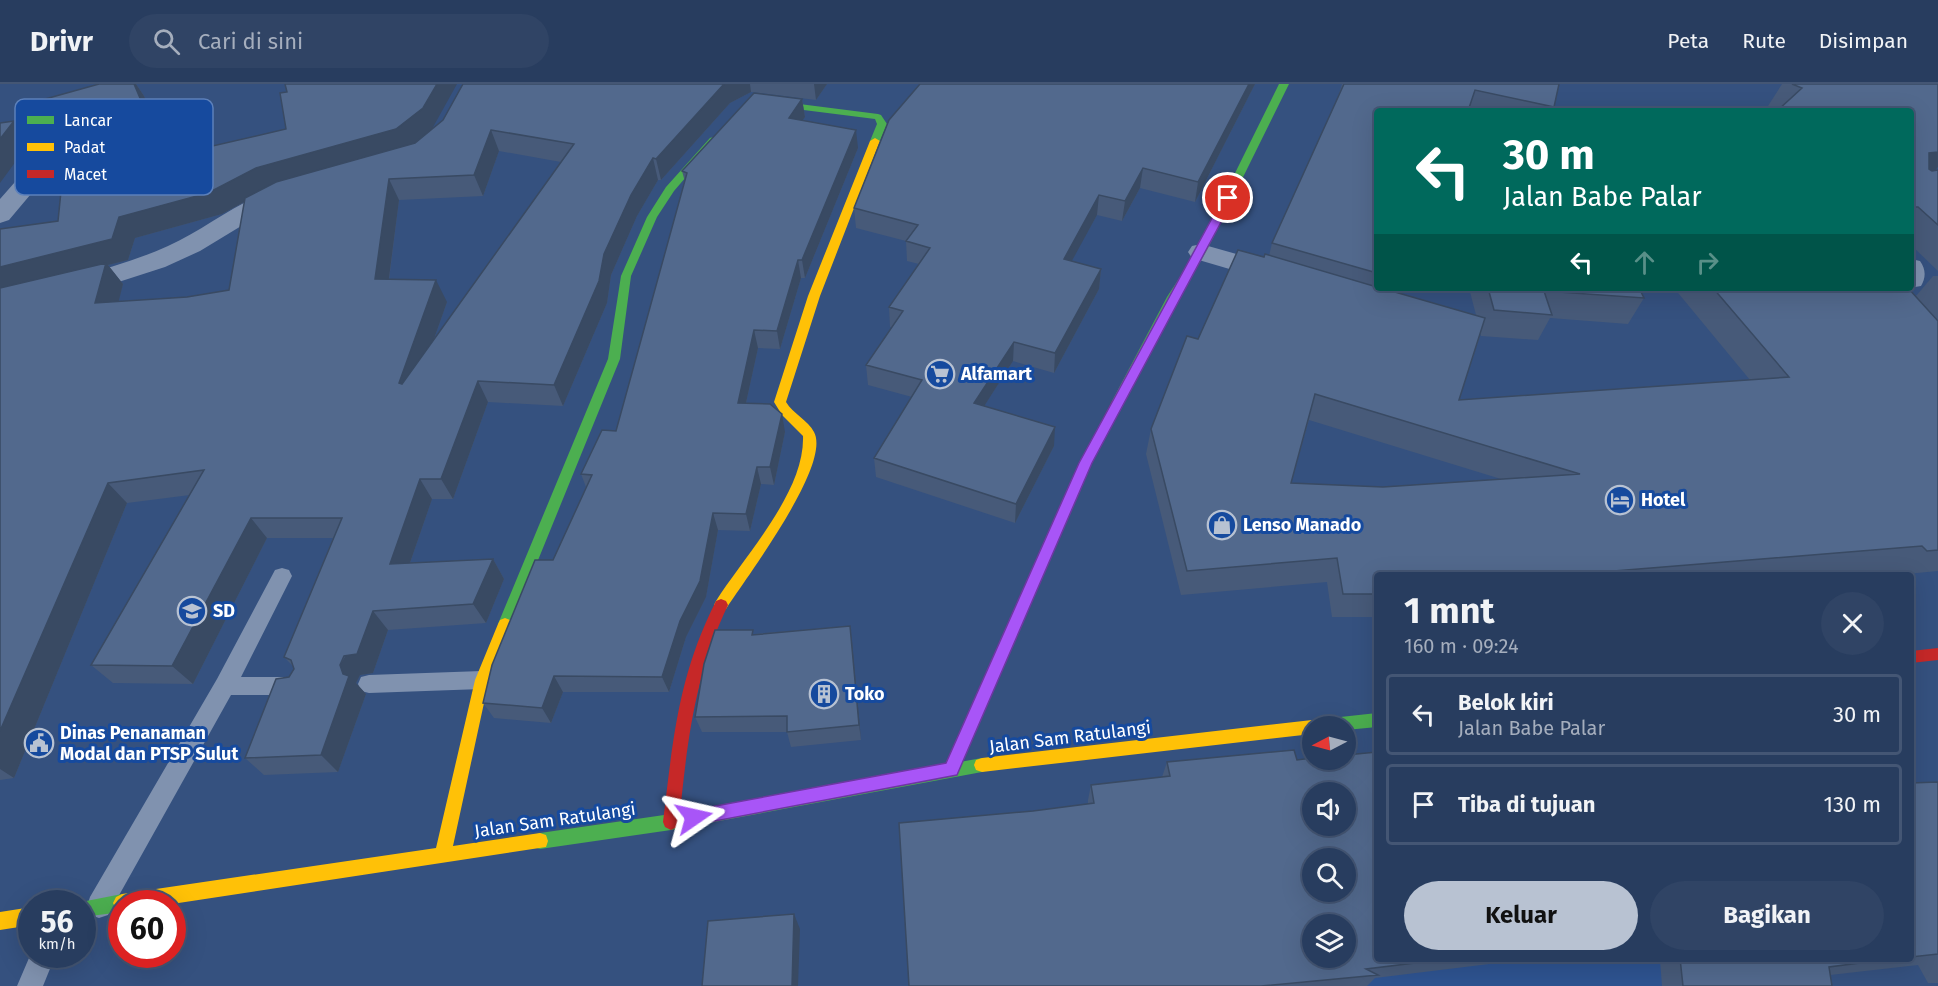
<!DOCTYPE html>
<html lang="id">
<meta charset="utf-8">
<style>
:root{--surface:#283d5f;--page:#304465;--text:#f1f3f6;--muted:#a5aebd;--line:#445674;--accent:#b8c2d2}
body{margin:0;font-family:"Fira Sans",sans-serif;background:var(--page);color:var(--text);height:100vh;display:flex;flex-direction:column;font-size:22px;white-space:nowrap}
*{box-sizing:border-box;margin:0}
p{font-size:20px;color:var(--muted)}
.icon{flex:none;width:33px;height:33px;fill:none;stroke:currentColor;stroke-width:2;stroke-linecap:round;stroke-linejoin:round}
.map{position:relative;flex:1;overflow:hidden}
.side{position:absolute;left:1374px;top:488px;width:540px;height:390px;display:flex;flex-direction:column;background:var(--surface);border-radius:6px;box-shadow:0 6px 24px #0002,0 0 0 2px var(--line)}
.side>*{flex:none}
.hud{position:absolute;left:1374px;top:24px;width:540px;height:183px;border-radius:6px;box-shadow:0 6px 24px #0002,0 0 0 2px var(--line);background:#00695c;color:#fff;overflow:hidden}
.needle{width:39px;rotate:264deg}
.tools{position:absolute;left:1302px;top:632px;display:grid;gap:12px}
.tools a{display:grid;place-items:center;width:54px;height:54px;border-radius:50%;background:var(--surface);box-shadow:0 6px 24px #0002,0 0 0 2px var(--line);font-size:30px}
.speed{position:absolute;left:18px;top:806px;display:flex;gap:12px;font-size:30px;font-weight:700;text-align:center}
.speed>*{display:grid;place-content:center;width:78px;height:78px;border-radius:50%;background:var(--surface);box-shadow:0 6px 24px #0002,0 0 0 2px var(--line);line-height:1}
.speed small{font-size:15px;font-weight:400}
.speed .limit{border:9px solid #d22;background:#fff;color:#111}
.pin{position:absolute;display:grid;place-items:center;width:51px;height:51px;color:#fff;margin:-26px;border:3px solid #fff;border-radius:50%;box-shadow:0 2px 6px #0007}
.me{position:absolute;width:66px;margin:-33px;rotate:79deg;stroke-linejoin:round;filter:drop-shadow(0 0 4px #0008)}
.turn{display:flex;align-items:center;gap:21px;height:126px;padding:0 30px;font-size:27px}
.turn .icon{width:78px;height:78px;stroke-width:2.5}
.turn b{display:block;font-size:42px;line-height:51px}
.lanes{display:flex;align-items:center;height:57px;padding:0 30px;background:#0003;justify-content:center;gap:30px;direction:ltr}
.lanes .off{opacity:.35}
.round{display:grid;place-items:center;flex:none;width:63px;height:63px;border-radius:32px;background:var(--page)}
.headline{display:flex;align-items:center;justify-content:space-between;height:102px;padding:0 30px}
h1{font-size:36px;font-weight:700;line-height:45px}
.cta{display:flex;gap:12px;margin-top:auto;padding:12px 30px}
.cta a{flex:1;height:69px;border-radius:36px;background:var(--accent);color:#111;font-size:24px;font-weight:700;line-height:69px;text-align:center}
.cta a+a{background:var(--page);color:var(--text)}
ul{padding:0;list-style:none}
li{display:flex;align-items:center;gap:18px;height:81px;margin:0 12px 9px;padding:0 18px;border:3px solid var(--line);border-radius:6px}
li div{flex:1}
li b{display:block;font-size:22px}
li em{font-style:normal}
header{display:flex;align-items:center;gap:36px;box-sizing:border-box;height:84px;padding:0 30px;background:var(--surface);border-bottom:2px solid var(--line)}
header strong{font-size:28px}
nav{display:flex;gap:33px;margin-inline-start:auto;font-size:21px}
.search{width:420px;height:54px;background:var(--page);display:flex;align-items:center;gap:15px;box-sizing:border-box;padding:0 21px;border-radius:33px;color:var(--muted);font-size:22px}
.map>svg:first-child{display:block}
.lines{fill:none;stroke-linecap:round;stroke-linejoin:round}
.river{fill:#2e5390;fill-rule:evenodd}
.lane{fill:#8092af;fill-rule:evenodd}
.street{fill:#8092af;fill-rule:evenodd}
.fast{fill:#4caf50;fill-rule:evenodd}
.slow{fill:#ffc107;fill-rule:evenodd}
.jam{fill:#c62828;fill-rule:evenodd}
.wall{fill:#475a79;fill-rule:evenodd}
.shaded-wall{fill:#394a63}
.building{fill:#52698d;stroke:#394a63;stroke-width:1.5;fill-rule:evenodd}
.route{fill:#a855f7;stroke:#6d37a1;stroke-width:1.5}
.labels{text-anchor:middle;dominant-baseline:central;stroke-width:6;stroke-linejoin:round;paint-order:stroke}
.poi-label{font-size:18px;font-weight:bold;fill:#fff;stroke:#164a9e;text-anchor:start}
.street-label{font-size:18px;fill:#fff;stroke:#164a9e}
.key{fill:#164a9e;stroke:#5c80bb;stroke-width:1.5}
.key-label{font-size:16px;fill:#fff}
</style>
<header>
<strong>Drivr</strong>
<div class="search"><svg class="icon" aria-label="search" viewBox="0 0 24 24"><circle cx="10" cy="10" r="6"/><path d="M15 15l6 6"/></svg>Cari di sini</div>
<nav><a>Peta</a><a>Rute</a><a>Disimpan</a></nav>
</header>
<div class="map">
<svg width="1938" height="902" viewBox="0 0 1938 902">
<rect width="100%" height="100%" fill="#35517f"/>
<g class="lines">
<path class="river" d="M1377,861V874H1746L1758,902H1354L1370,864Z"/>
<path class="lane" d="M282,484L289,486L292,492L241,593H298L306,595L309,602L306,609L298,611H231L108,831L99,834L90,831L87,822L90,813L217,595L275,486Z
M482,587L490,589L493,596L490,603L482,605L369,609L361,607L358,600L361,593L369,591Z
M32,867V870H56L43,902H17Z"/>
<path class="street" d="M60,54L68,56L72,61L68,66L9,136L0,139V115L52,56Z
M282,104L291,106L294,111L291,116L264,128L200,167L165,183L100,204L0,228V210C56,197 115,186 168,162C207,145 240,114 282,104Z
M1201,160L1286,184L1290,190L1286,196L1277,199L1192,174L1188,168L1192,162Z
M1911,175L1920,177C1926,185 1926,194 1921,202L1909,204H1911Z"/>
<path class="fast" d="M1279,0H1289L1206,168L1179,213L1122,320H1114L1112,317L1167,213L1196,168Z
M760,15L878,30L881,31L887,40L880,57L875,60L870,57L877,40L875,35L757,20V16Z
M713,53L718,56L716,58L674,107L657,133L631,192L620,275L512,540L510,544L505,546L500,544L498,540L608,275L621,192L647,133L666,103L710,54Z
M1377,629V643L1346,646V642H1314L1317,637L1322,635Z
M982,674L988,676L990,681L988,686L982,688L671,746L540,765L534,763L532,757L534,751L540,749L671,730Z
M122,810L128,813L131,819H122V828L82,833V819H76Z"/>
<path class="slow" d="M875,54L880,57L820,212L786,318C793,330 808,336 814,348C832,381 745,495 726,525L721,527L716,525L714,521L716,517C745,471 805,408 803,352L782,331L774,318L808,212L870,57Z
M505,534L510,536L512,540L489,596L453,762L540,749L546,751L548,757L546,763L172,820L122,819V827L116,825L113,819L116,813L122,810L436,764L475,596L498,540L500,536Z
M1312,636L1317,638L1319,642H1312V650L982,688L976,686L974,681L976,676L982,674Z
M32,823V841L0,846V828Z"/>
<path class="jam" d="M1118,313L1124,317L1092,379L957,690L951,692L945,690L943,685L1080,379L1112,317Z
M721,515L726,517L728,521C694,592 687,661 679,738L677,743L671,746L665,743L663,738C673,656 678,592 716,517Z
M1938,564V576L1911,579V567Z"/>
</g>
<path class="wall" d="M99,0H136L144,12L169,72L432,45L443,36L463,0H827L816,16L751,8L730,19L661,96H658L637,132L611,191L607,219L563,322L488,318L453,415H432L410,479L493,475L504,495L486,539L388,546L373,589L360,591L356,599L366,610L338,688L264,691L245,674L294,585L293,582L284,573L333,454H267L193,600L113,599L91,581L190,411L127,419L14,694L0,696V145L58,137L64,77L51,59L54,47L43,31ZM499,67L561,78L433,258L447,218L389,196L399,116L483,112ZM245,118L229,206L187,213L118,218L123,200L108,181L128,176L135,154L222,130Z
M1255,0L1195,118L1140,104L1122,137L1097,131L1071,177L1101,185L1099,205L1054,289L1013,277L984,322L1054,362L1015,439L876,393L874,374L912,313L868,301L866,281L892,243H890L889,223L919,180L907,177L906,157L856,144L854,124Z
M1342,0H1559L1554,23L1552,27H1489L1470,23L1377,27V188L1372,201L1476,231L1469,204H1639L1644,214L1628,240L1550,234L1538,256L1481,252V249L1459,316L1750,296L1674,204H1908L1916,212L1933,192H1938V487L1906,490H1899L1895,486L1836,490H1377V533H1332L1327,498L1181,511L1146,370L1151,345L1198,255L1264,173L1269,172L1272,159L1338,13ZM1309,336L1501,395L1383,403L1291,399Z
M1782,0H1938V83L1935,86H1938V187L1911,161V27L1778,26L1768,22Z
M802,15L805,33L802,36L858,64L805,194H801L780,265L758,264L746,319L785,348L774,401L761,400L750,447L718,446L706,513L686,553L669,608H563L551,639L494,634L483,619L553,476L586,403L581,390L616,347L685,98L682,87Z
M850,542L852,558L861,656L791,663L787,648H702L695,633L754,550Z
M1297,676L1377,874H1538L1375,894L1367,902H909L1033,727L1088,720V716L1091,701L1162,693L1167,678Z
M1938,698V899H1928L1918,881L1830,891L1832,902H1662L1660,876L1639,878L1637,874H1911V699Z"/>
<path class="shaded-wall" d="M134,0H136L144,12L179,95L165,73Z
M437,0H457L432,45L406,66L268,105L222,130L135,154L128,176L108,181L123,200L113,240L0,209V183L119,133L256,84Z
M724,0H750L751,8L730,19L661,96L656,75Z
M814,0H827L816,16Z
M1249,0H1255L1195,118L1198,98Z
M802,15L805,33L791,52L789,34Z
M14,37L30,58L0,99V55Z
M491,46L499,67L483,112L474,91Z
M856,46L858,64L805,194L802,176Z
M1938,68V83L1931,91L1911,94L1929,69Z
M653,74L658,96L637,132L611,191L607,219L563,322L554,301L604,170L631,111Z
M1143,84L1140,104L1122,137L1125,117Z
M389,95L399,116L386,217L375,195Z
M1099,111L1097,131L1062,195L1064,175Z
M798,176L801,194L780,265L777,247Z
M1101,185L1099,205L1054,289L1055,269Z
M436,196L447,218L411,320L399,299Z
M754,246L758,264L742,337L738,319Z
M1014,258L1013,277L974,338V319Z
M478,297L488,318L453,415L441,395Z
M782,330L785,348L774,401L770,383Z
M1055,343L1054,362L1015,439L1016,420Z
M757,383L761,400L750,447L746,430Z
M420,395L432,415L403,499L390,480Z
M108,399L127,419L14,694L0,685V647Z
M713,429L718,446L706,513L686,553L669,608L662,593Z
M251,434L267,454L193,600L172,582Z
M493,475L504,495L486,539L473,520Z
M373,527L388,546L373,589L360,591L356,599L366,610L338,688L321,671L343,590L340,581Z
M850,542L852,558L861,656L859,641Z
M554,592L563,608L551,639L542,624Z
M794,830L800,845L798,902H792Z"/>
<path class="building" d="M99,0H134L165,73L286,45L280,9L287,8L285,0H437L423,24L396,45L256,84L208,109L119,133L112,155L0,183V145L58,137L66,58L51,59L49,53L59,40L53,33L43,31L38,17Z
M463,0H724L656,75L653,74L631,111L604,170L599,197L554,301L478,297L441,395H420L390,480L493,475L473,520L373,527L357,570L344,572L340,581L343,590L349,592L321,671L245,674L276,595L289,593L294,585L291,576L284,573L342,434H251L172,582L91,581L204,386L108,399L0,647V204L106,179L95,219L187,213L229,206L245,114L276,98L415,59L443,36ZM491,46L574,60L402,300L399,299L436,196L375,195L389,95L474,91Z
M920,0H1249L1198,98L1143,84L1125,117L1099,111L1064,175L1101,185L1055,269L1014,258L974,319L1055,343L1016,420L874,374L922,296L866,281L903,227L889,223L930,164L906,157L918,141L854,124L889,36Z
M1344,0H1559L1554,23L1475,6L1468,27H1377V189L1272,159Z
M1792,0H1938V68L1929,69V85L1932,87L1938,86V141L1918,123H1911V27H1777L1802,4Z
M754,9L802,15L789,34L856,46L802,176H798L777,247L754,246L738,319L770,320L782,330L770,383H757L746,430L713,429L700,497L680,537L662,593L554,592L542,624L483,619L492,581L535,476H553L592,391L581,390L602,346L616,347L687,89L682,87Z
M14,37L0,55V39Z
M1238,166L1264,173L1265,170L1377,203V204H1381L1485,234L1459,316L1789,293L1713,204H1908L1938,237V466L1927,467L1922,462L1577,490H1377V510H1343L1337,474L1187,487L1151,345L1187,252L1198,255ZM1315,310L1580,390L1383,403L1291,399Z
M1488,204H1639L1644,214L1544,207L1552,231L1494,226Z
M850,542L859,641L787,648V632L695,633L704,580L715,546H753L752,551Z
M1294,666L1297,676L1312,674L1346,675V671L1377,668V874H1456L1366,885L1378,891L1261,902H909L899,739L1033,727L1094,719L1091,701L1170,692L1167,678ZM1312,708H1346V741H1312ZM1312,774H1346V807H1312ZM1312,840H1346V873H1312Z
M1938,698V870L1911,873V699Z
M794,830L792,902H702L708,837Z
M1680,874H1899L1829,883L1832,902H1683Z"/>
<path class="route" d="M1228,111L1234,114L1092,379L957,691L694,741L689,739L686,733L689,728L694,726L946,679L1079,379L1223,114Z"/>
<defs>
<g id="supermarket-ring" transform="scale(1.5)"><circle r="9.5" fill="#164a9e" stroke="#b8c2d2" stroke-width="1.5"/><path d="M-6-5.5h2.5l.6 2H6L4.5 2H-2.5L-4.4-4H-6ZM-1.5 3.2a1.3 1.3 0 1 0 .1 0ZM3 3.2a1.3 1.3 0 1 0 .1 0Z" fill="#b8c2d2"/></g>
<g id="hotel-ring" transform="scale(1.5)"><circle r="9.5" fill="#164a9e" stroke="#b8c2d2" stroke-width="1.5"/><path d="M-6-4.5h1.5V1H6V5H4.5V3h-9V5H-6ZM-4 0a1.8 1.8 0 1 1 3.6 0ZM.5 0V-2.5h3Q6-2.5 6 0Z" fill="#b8c2d2"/></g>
<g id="shop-ring" transform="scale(1.5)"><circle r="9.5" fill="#164a9e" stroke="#b8c2d2" stroke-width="1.5"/><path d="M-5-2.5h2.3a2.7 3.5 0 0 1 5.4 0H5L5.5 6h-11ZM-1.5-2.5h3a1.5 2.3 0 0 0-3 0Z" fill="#b8c2d2"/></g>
<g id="school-ring" transform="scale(1.5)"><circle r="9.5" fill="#164a9e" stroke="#b8c2d2" stroke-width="1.5"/><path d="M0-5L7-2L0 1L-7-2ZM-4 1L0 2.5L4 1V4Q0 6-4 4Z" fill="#b8c2d2"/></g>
<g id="building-ring" transform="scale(1.5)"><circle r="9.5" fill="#164a9e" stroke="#b8c2d2" stroke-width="1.5"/><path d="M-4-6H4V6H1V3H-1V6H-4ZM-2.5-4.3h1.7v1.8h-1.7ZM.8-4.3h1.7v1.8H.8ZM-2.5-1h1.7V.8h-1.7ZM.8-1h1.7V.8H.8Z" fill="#b8c2d2"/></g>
<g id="civic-ring" transform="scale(1.5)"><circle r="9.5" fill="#164a9e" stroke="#b8c2d2" stroke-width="1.5"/><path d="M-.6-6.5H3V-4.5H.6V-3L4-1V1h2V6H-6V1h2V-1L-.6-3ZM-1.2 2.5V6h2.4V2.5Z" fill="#b8c2d2"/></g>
</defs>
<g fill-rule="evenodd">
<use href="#supermarket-ring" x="940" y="290"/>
<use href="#hotel-ring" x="1620" y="416"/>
<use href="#shop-ring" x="1222" y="441"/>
<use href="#school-ring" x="192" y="527"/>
<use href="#building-ring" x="824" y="610"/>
<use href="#civic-ring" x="39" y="659"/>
</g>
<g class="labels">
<g class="poi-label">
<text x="961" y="290">Alfamart</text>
<text x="1641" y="416">Hotel</text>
<text x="1243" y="441">Lenso Manado</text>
<text x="213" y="527">SD</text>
<text x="845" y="610">Toko</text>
<text x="60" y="649">Dinas Penanaman<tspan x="60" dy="21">Modal dan PTSP Sulut</tspan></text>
</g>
<g class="street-label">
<text transform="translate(1070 653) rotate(-7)">Jalan Sam Ratulangi</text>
<text transform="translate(555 736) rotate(-8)">Jalan Sam Ratulangi</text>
</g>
</g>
<rect x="15" y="15" width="198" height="96" rx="9" class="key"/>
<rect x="27" y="32" width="27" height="8" fill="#4caf50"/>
<rect x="27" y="59" width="27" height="8" fill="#ffc107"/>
<rect x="27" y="86" width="27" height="8" fill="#c62828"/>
<g class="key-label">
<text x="64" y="42">Lancar</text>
<text x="64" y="69">Padat</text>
<text x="64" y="96">Macet</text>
</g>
</svg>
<div class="tools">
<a><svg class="needle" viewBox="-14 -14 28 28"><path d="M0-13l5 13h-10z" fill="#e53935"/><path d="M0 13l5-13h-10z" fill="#a5aebd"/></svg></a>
<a><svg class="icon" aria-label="sound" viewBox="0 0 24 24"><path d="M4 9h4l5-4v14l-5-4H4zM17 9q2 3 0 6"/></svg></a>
<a><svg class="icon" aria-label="search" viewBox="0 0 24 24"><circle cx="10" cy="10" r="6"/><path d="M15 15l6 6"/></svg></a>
<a><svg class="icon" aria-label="layers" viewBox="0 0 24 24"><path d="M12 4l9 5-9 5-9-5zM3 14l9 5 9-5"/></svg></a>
</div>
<div class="speed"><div>56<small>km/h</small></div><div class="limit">60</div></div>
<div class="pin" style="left:1228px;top:114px;background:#d93025"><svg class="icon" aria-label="arrive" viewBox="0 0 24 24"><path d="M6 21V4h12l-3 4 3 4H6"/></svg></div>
<svg class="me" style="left:694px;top:733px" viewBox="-20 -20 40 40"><path d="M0-17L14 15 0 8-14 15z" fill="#a855f7" stroke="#fff" stroke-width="4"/></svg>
<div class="hud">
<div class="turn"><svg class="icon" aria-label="left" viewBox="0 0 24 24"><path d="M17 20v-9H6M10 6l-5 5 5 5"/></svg><div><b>30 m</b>Jalan Babe Palar</div></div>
<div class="lanes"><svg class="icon" aria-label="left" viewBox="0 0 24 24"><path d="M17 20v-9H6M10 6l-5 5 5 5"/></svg><svg class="icon off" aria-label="ahead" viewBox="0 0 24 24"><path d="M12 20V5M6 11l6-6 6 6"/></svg><svg class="icon off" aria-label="right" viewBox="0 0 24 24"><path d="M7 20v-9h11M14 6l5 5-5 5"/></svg></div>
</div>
<section class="side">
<div class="headline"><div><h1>1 mnt</h1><p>160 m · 09:24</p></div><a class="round"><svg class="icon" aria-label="close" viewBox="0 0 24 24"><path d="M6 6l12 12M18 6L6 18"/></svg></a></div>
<ul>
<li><svg class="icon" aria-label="left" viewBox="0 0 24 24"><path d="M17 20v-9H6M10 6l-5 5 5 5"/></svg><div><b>Belok kiri</b><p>Jalan Babe Palar</p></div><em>30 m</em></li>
<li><svg class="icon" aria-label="arrive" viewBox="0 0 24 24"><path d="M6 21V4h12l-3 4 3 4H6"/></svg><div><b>Tiba di tujuan</b></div><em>130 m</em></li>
</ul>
<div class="cta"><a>Keluar</a><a>Bagikan</a></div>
</section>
</div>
